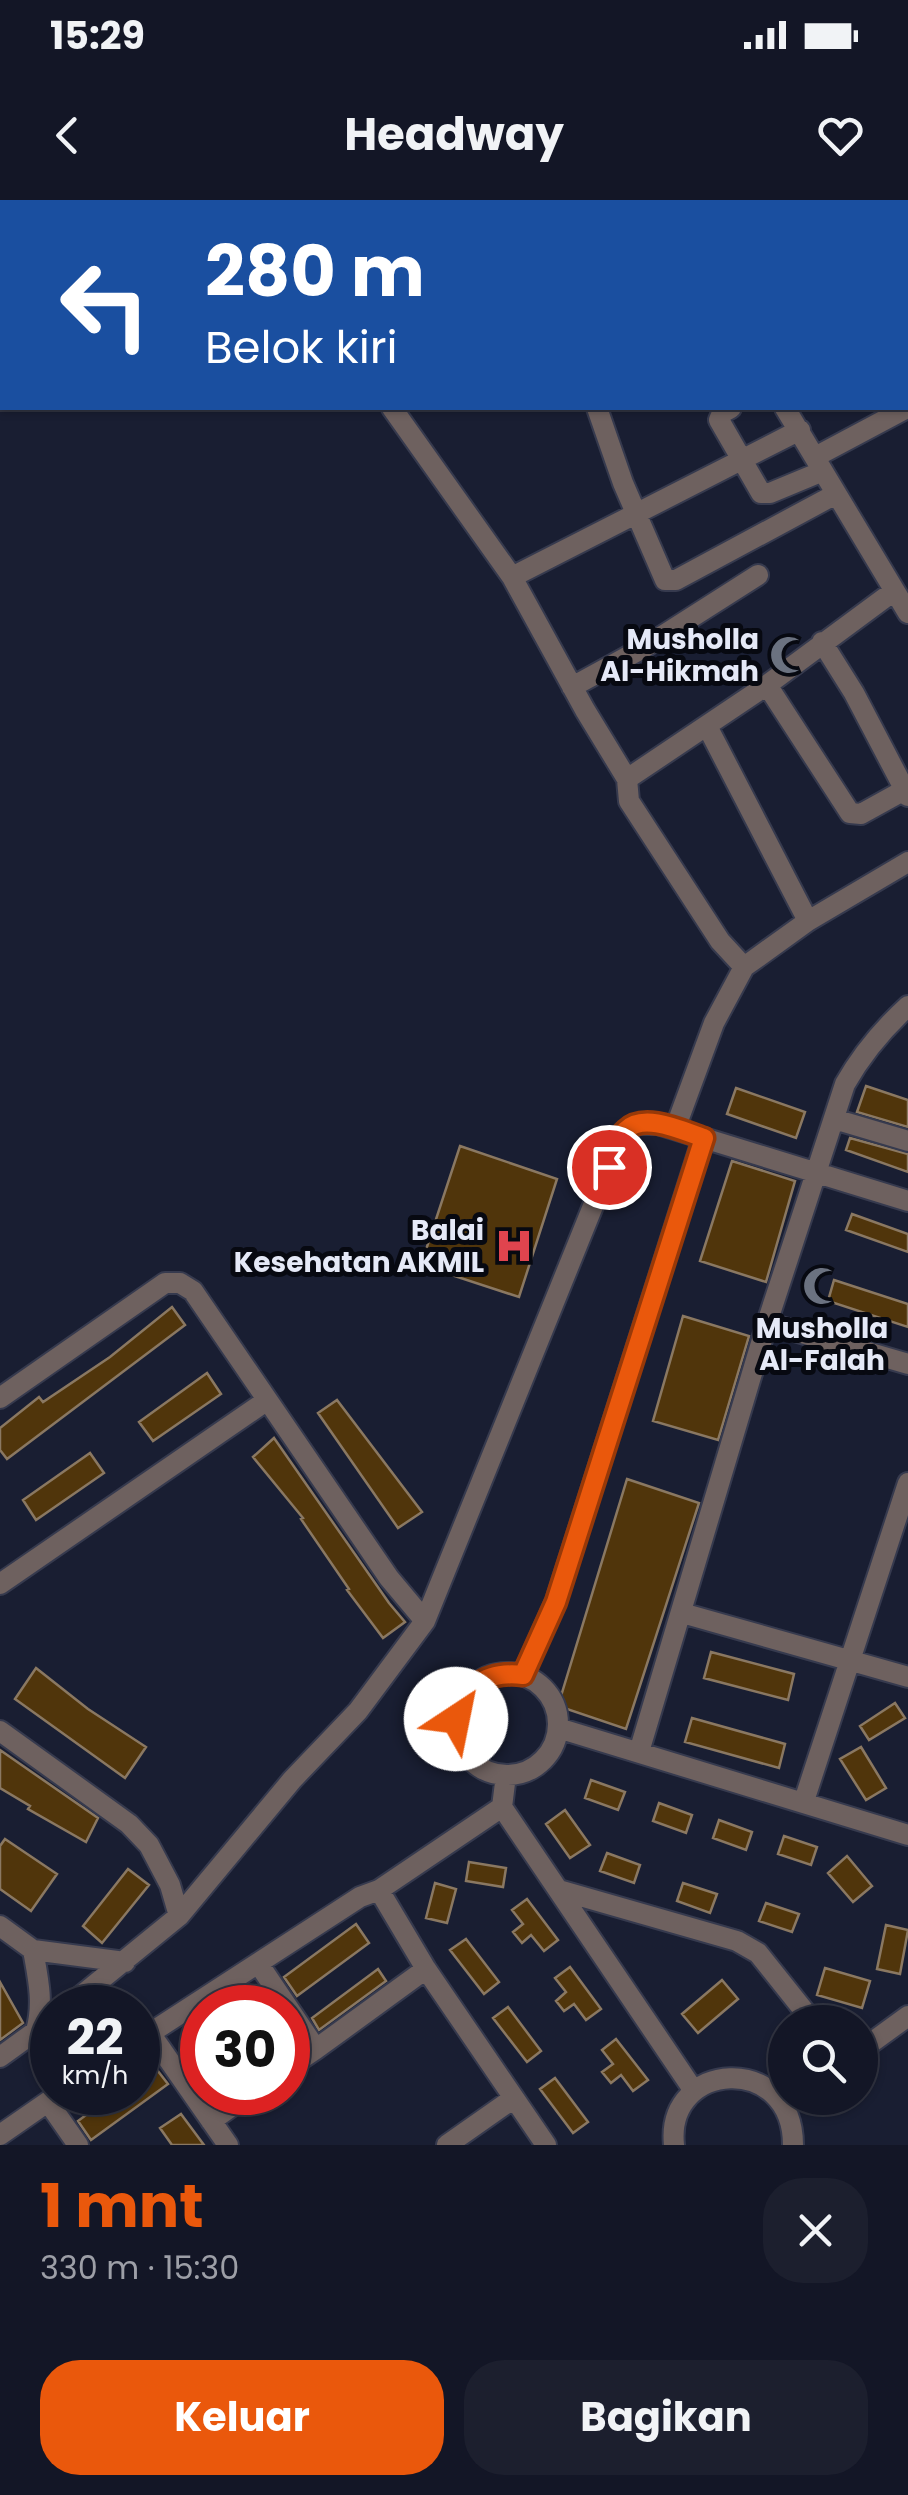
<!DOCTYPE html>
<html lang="id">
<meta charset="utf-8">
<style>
:root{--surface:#131626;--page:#1c1f2e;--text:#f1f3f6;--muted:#9d9fa7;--line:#323543;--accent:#ea580c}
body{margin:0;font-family:Poppins,sans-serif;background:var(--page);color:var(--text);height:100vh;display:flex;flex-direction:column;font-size:38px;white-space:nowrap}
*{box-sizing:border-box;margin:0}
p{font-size:32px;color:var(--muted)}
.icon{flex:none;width:55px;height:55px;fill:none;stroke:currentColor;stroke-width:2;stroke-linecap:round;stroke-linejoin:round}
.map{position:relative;height:1945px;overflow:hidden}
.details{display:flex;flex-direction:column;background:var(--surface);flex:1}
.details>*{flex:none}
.banner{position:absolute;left:0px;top:0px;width:910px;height:210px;box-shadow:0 2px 8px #0004,0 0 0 2px var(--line);background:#1a4fa0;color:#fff;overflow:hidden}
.tools{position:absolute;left:768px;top:1805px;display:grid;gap:20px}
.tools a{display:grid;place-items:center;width:110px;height:110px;border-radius:50%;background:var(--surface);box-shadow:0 2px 8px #0004,0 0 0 2px var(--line);font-size:50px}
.speed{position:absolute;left:30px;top:1785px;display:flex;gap:20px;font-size:50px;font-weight:700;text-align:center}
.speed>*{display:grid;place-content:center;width:130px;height:130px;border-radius:50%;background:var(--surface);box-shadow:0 2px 8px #0004,0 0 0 2px var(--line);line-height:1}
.speed small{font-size:25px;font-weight:400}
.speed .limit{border:15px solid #d22;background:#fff;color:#111}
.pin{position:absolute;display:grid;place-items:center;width:85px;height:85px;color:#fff;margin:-42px;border:5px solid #fff;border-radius:50%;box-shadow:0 2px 10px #0007}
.me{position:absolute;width:110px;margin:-55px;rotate:34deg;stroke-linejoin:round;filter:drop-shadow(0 0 8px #0008)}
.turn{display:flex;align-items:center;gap:35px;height:210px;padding:0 40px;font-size:45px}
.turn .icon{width:130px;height:130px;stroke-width:2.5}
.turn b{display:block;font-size:70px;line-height:85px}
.round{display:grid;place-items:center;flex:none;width:105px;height:105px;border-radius:40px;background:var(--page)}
.head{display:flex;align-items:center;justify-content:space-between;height:170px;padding:0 40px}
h1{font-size:60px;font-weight:700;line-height:75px;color:var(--accent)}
.cta{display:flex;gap:20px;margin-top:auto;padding:20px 40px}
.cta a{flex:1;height:115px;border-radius:40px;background:var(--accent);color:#fff;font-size:40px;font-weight:700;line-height:115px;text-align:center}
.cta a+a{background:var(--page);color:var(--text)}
.status{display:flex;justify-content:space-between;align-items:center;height:70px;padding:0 50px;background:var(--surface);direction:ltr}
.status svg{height:28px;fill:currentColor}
header{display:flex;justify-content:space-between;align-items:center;height:130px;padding:0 40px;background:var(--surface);font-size:45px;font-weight:700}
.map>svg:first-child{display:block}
.building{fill:#50350b;stroke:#8a7862;stroke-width:2.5}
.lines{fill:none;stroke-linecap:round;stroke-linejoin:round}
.minor-casing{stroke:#363a4e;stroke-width:24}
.minor{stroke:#6e615f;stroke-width:20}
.route-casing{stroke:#983908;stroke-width:25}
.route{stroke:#ea580c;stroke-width:18}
.labels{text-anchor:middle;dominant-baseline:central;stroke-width:10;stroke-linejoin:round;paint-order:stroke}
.poi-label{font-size:28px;font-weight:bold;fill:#e5e9f7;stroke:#070911;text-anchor:end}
</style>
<div class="status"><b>15:29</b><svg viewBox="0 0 49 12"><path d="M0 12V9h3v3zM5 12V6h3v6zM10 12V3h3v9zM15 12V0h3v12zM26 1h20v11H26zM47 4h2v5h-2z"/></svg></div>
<header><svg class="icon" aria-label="back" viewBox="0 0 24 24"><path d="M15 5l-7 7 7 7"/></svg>Headway<svg class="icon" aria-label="heart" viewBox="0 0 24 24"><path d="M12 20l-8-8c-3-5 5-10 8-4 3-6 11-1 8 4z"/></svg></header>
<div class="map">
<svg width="908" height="1945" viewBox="0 0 908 1945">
<rect width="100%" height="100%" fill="#191e32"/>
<path class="building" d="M866,886L908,900V927L857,912Z
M736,888L805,912L796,938L727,914Z
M850,938L908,954V972L846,950Z
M460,946L557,979L519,1097L421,1065Z
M732,961L795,981L766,1082L700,1061Z
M852,1014L908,1034V1052L846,1030Z
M834,1080L908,1104V1127L828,1101Z
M172,1107L185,1125L7,1259L0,1250V1228L39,1197L43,1202L110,1157Z
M683,1116L749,1136L718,1240L653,1221Z
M207,1173L221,1194L153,1241L139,1222Z
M337,1200L422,1312L398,1328L318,1213Z
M274,1238L389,1403L405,1422L383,1438L347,1390L349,1389L301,1319L303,1318L253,1257Z
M90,1253L104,1273L36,1320L23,1300Z
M627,1279L699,1303L626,1529L558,1506Z
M711,1452L794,1474L788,1500L704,1478Z
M36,1468L88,1509L146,1547L125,1578L15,1499Z
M895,1503L905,1518L869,1540L860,1526Z
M692,1518L785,1544L779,1568L685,1542Z
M861,1547L886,1588L866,1600L840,1559Z
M0,1550L98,1618L86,1642L28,1609L30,1606L0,1588Z
M591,1580L625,1592L618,1610L585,1598Z
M659,1603L692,1615L686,1633L653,1621Z
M565,1610L590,1645L570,1658L546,1624Z
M719,1620L752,1632L746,1650L713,1638Z
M784,1636L817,1647L811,1665L778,1654Z
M5,1639L57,1674L31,1711L0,1689V1646Z
M607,1653L640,1665L634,1683L600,1671Z
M847,1656L872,1686L853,1702L828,1673Z
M469,1662L506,1668L503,1687L466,1681Z
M128,1669L149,1685L102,1743L83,1726Z
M435,1683L456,1689L447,1723L426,1718Z
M683,1683L717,1694L710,1713L677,1701Z
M527,1699L558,1740L544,1751L531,1735L522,1743L513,1732L523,1724L512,1710Z
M766,1703L799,1714L792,1732L759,1721Z
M356,1724L369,1743L297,1796L284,1777Z
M886,1725L908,1730L900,1774L877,1769Z
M466,1739L499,1782L484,1794L450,1750Z
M570,1767L601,1809L586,1820L574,1804L564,1811L556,1801L566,1792L555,1778Z
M825,1768L870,1781L862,1808L817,1795Z
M378,1769L386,1781L319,1830L312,1818Z
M722,1780L738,1799L698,1833L682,1814Z
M0,1782L23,1823L0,1840Z
M508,1807L541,1851L527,1862L493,1818Z
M616,1839L648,1880L633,1891L621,1875L611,1883L602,1872L613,1864L602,1850Z
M154,1866L168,1884L91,1940L78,1921L117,1892H138V1878Z
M555,1878L588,1922L573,1933L540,1889Z
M181,1914L204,1945H172L160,1928Z"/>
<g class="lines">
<g class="minor-casing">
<path id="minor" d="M233,0L234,2
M464,0L466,2
M660,0L662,2
M296,2L299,0
M392,208L512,377L585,510L627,579L629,601L720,741L744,767
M597,208L623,283L665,380H676L836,294
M731,208L722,213L719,220L761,293H770L823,271
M785,208L908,413
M815,257L907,208
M512,377L800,230
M822,442L854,493L908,596
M767,485L850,613L861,614L908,588
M572,487L645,447L758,375
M707,526L808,721
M627,579L767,485L894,391
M834,919L908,941
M675,929L714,823L744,767L808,721L908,662
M767,1123L908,1164
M0,1198L165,1083H180L193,1091L389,1378L425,1421
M0,1384L266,1201
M682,1413L908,1477
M456 1524a51 51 0 1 1 102 0a51 51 0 1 1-102 0Z
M523,1475L556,1401L703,938
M558,1528L908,1635
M0,1531L129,1624L149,1645L170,1685L179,1716
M639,1552L767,1123L845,884C862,854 883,829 908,806
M506,1575L502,1607L694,1891
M804,1601L908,1283
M379,1690L426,1769L546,1945
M559,1690L737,1741L758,1753L813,1822
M0,1726L33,1750L125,1762
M33,1750C38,1778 44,1803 36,1831
M258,1763L316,1849L426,1769
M66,1808L179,1716L292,1580L358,1511L425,1421L623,932L638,924H658L908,1001
M150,1833L228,1945
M138,1841L360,1697L379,1690L502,1607
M860,1851L908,1816
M0,1857L47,1823
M288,1868L316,1849
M48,1902L78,1945
M211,1921L252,1892
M0,1935L62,1892
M447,1945L514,1898
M674,1945C665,1860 793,1852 793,1945"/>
</g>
<use href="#minor" class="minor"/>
</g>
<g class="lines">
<g class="route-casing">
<path id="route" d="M456,1519C466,1484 488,1471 523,1475L556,1402L704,938C683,931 644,912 626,930C617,938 614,956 609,967"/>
</g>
<use href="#route" class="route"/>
</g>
<defs>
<g id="mosque-bare" transform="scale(3)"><path d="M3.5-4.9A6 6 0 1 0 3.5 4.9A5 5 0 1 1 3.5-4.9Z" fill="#6b7280" stroke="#070911" stroke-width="2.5" paint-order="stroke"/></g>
<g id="hospital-bare" transform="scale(3)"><path d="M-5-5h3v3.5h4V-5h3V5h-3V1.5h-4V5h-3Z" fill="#e0444e" stroke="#070911" stroke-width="2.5" paint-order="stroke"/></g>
</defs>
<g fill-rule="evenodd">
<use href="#mosque-bare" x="789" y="455"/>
<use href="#hospital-bare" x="514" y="1046"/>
<use href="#mosque-bare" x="822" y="1086"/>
</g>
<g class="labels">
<g class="poi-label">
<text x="759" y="439">Musholla<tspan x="759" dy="32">Al-Hikmah</tspan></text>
<text x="484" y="1030">Balai<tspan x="484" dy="32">Kesehatan AKMIL</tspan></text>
<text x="822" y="1128" text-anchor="middle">Musholla<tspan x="822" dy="32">Al-Falah</tspan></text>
</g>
</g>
</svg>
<div class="tools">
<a><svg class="icon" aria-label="search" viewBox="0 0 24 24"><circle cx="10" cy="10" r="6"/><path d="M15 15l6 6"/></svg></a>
</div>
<div class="speed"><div>22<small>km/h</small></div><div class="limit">30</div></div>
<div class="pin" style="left:609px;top:967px;background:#d93025"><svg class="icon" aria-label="arrive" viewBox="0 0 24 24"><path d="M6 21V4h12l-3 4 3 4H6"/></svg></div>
<svg class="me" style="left:456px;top:1519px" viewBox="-20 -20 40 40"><circle r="19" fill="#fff"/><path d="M0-13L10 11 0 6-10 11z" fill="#ea580c"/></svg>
<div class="banner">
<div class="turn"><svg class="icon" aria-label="left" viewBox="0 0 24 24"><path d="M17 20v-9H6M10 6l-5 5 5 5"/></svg><div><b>280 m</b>Belok kiri</div></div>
</div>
</div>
<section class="details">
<div class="head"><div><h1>1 mnt</h1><p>330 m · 15:30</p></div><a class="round"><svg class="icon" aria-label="close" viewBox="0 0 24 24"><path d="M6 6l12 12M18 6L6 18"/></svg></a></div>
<div class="cta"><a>Keluar</a><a>Bagikan</a></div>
</section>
